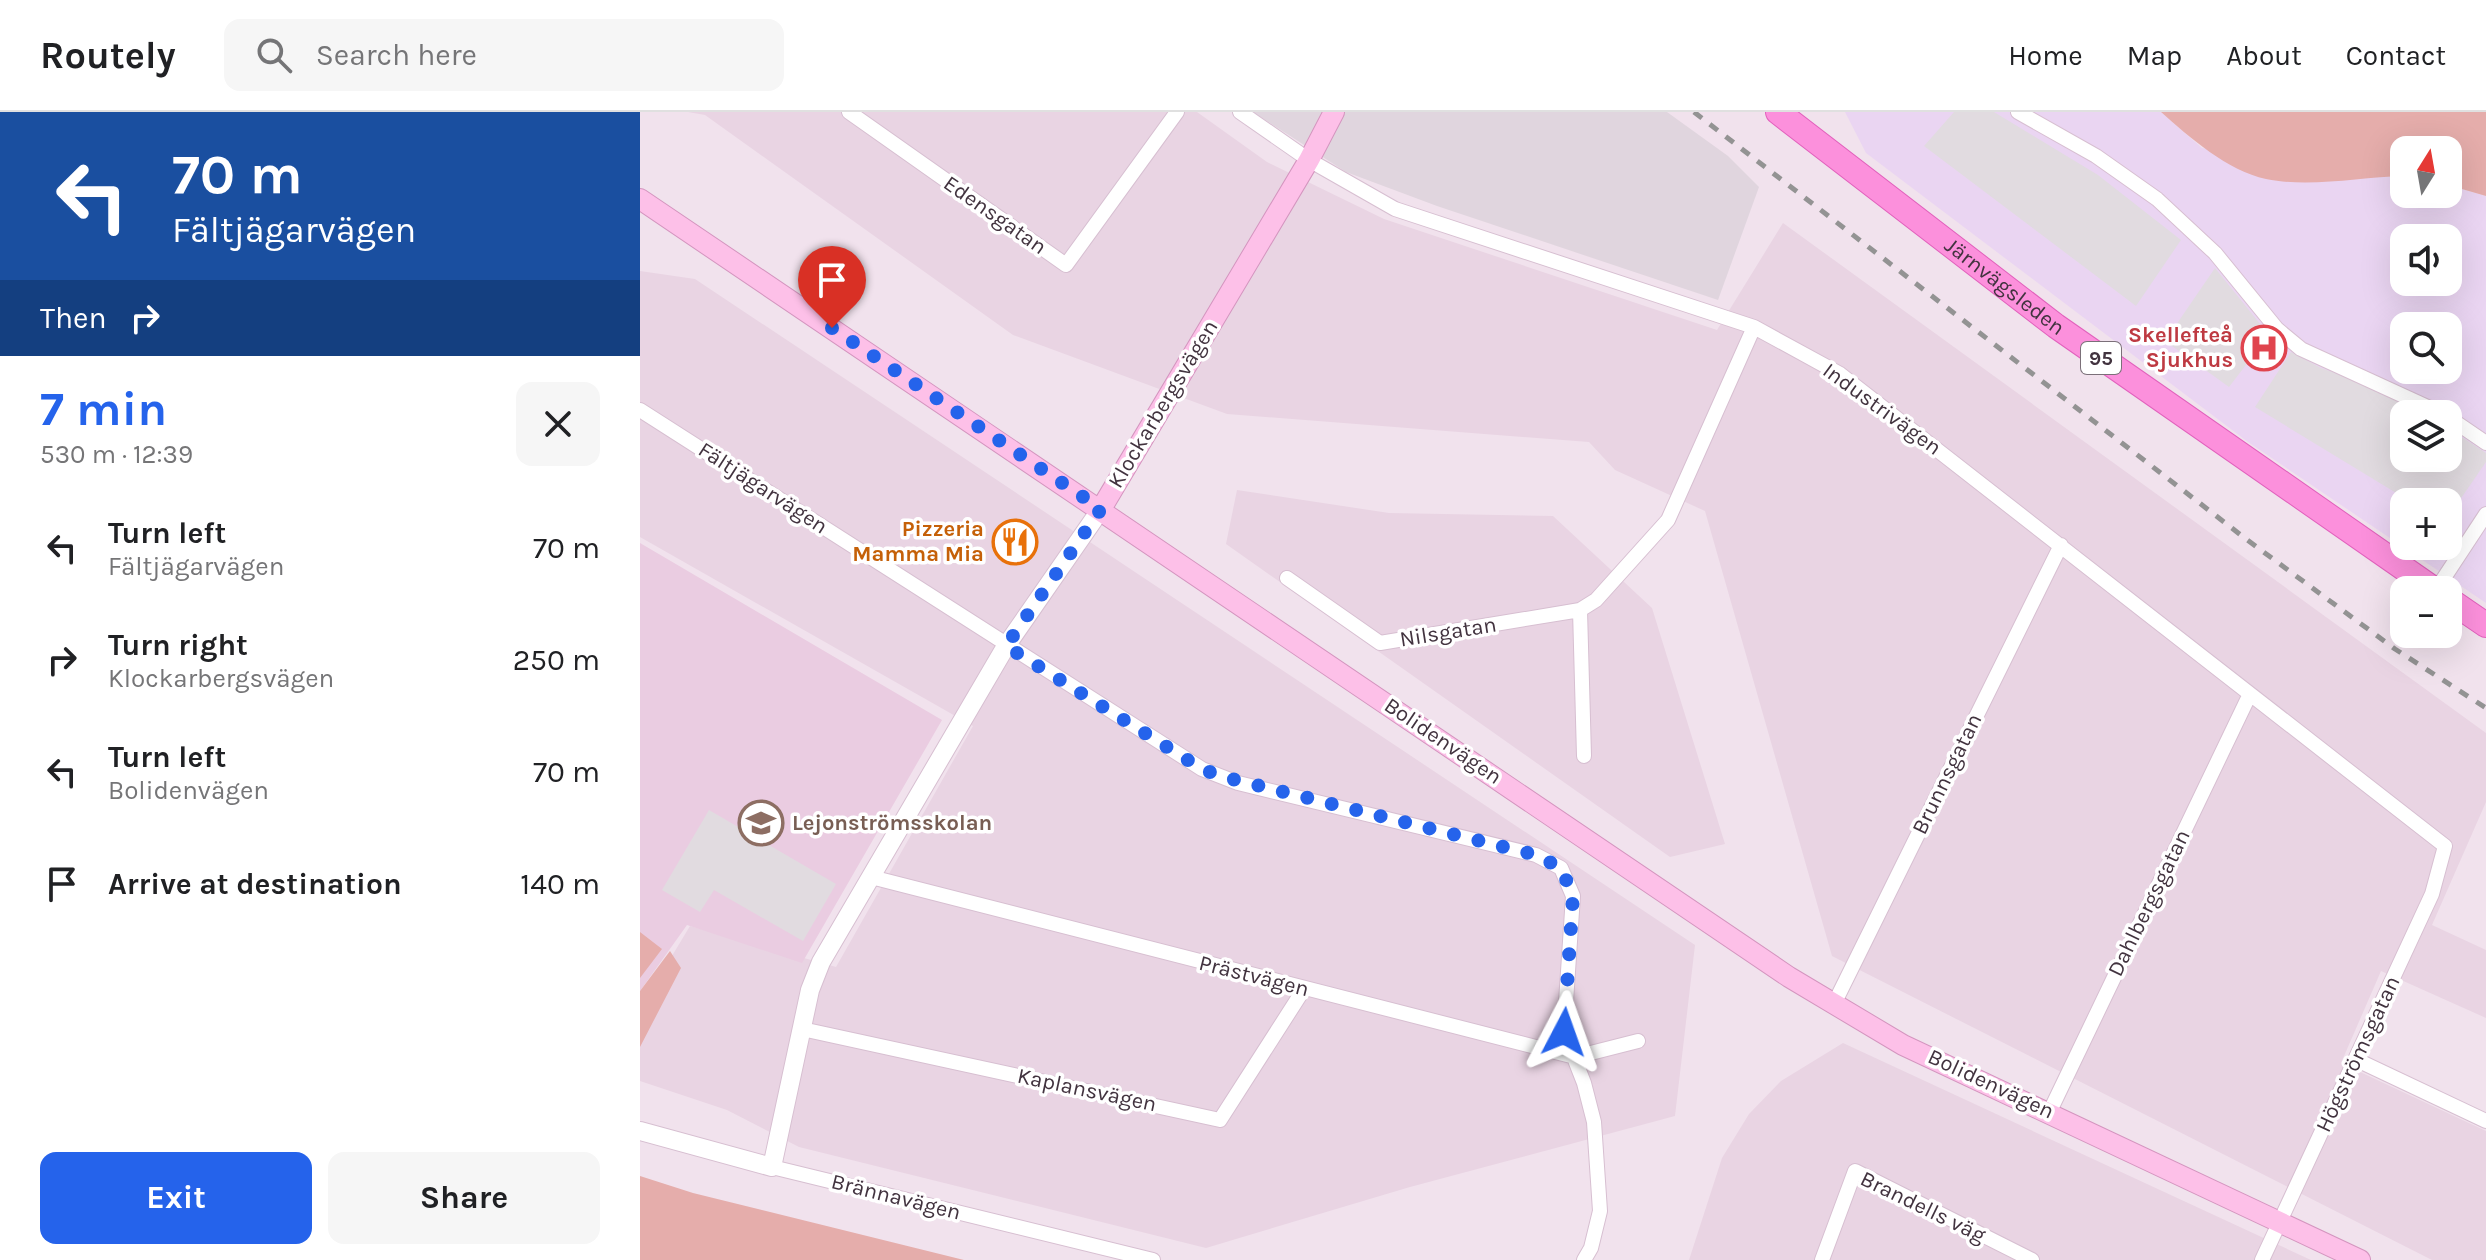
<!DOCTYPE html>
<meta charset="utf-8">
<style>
:root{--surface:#fff;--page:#f6f6f6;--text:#202124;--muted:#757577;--line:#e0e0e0;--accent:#2563eb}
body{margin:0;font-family:Karla,sans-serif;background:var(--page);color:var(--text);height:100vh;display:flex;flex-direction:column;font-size:30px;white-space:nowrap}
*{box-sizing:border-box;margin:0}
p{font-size:26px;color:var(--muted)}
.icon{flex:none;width:44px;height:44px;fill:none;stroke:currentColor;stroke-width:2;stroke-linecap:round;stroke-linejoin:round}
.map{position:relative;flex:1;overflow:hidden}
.drawer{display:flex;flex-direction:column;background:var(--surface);width:640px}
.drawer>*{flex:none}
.top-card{background:#1a4fa0;color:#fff;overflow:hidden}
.needle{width:52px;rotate:11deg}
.tools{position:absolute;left:1750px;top:24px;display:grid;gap:16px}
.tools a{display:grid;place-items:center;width:72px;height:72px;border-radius:16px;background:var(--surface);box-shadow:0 8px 32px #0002;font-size:40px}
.pin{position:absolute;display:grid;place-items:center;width:68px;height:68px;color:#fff;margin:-82px -34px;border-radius:50% 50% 50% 0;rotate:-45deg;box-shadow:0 0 8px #0007}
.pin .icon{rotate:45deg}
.me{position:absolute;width:88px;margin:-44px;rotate:4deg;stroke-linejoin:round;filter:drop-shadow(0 0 6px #0008)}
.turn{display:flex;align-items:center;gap:28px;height:168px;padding:0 40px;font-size:36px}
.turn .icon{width:104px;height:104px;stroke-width:2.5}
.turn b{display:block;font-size:56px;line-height:68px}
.then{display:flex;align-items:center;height:76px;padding:0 40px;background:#0003;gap:16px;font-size:30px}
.round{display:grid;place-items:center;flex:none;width:84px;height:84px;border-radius:16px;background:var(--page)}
.overview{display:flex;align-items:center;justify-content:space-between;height:136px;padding:0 40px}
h1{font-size:48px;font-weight:700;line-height:60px;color:var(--accent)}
.action{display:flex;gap:16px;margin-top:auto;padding:16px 40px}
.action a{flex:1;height:92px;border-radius:16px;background:var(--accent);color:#fff;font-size:32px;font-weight:700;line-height:92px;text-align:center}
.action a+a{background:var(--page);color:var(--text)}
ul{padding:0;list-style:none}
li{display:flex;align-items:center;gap:24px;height:112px;padding:0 40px}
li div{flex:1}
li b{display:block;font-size:30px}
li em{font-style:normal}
header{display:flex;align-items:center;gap:48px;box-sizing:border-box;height:112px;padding:0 40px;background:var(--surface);border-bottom:2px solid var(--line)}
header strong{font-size:38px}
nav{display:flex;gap:44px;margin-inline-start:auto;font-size:28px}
.search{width:560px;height:72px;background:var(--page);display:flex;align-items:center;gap:20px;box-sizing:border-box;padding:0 28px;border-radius:16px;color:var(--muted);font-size:30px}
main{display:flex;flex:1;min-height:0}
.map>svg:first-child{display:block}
.residential{fill:#e9d4e3}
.industrial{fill:#e0d5de}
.education{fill:#eacce1}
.medical{fill:#ead5f2;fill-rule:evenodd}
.green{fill:#e5adab}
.parking{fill:#e1dbe0}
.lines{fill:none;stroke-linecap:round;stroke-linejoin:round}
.minor-casing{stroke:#d7bfd1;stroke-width:16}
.tertiary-casing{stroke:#d7bfd1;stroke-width:20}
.secondary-casing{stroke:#d495bf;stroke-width:22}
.primary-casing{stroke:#e161bc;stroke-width:26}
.minor{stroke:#fff;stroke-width:14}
.tertiary{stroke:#fff;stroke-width:18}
.secondary{stroke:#fdc0e8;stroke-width:20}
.primary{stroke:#fc90dc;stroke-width:24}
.rail{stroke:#939393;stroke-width:5;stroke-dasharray:10 10;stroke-linecap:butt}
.route{stroke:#2563eb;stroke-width:14;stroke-dasharray:0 25.2}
.labels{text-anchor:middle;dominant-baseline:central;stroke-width:7;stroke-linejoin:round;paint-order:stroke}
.shield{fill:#fff;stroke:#7b7079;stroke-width:2}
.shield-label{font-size:20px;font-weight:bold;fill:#42333f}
.street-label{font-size:22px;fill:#42333f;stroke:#fff}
.health-label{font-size:22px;font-weight:bold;fill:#be3a42;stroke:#fff;text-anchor:end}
.food-label{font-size:22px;font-weight:bold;fill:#c56008;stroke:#fff;text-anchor:end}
.education-label{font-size:22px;font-weight:bold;fill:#785e54;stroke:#fff;text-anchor:start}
</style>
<header>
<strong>Routely</strong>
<div class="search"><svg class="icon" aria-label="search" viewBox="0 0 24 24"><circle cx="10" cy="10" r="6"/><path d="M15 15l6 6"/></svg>Search here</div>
<nav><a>Home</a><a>Map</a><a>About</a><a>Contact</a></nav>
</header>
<main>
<section class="drawer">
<div class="top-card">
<div class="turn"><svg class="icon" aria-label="left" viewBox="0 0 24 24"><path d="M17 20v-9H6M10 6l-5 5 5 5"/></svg><div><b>70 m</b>Fältjägarvägen</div></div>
<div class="then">Then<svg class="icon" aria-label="right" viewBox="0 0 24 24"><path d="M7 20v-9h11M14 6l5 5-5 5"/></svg></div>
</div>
<div class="overview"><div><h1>7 min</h1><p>530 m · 12:39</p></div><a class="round"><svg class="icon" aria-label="close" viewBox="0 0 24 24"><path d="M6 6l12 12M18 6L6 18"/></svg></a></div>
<ul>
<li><svg class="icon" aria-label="left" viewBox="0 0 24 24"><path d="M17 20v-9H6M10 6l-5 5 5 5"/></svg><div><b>Turn left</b><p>Fältjägarvägen</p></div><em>70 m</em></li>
<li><svg class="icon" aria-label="right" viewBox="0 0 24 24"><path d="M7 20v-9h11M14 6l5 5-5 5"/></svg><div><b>Turn right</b><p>Klockarbergsvägen</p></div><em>250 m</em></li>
<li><svg class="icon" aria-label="left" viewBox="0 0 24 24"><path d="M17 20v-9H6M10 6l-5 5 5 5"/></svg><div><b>Turn left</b><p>Bolidenvägen</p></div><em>70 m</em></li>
<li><svg class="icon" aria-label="arrive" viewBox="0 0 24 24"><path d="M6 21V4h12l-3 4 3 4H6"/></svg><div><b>Arrive at destination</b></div><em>140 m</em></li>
</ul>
<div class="action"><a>Exit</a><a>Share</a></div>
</section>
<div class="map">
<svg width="1846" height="1148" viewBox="0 0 1846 1148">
<rect width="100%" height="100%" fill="#f1e2ed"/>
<path class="residential" d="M48,0H557L627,50L744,107L1077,218L1143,111L1846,621V690L1792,813L1846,838V906L1741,859L1701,951L1846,1019V1148H1792L1192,844L1065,399L975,358L949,330L587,302L373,223L65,3Z
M0,159L55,167L1055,833L1035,1004L770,1075L566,1136L159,1035L87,998L0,969V897L50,814L196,855L333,614L0,425Z
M597,378L749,401L913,404L1012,496L1085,732L1030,745L586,432Z
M1203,931L1671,1148H1049L1082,1046L1109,1002L1141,969Z"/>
<path class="industrial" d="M613,0H1027L1088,44L1119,75L1078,188L797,94L706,60Z"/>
<path class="education" d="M0,431L302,608L162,851L47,813L0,879Z"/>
<path class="medical" d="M1205,0H1521L1562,36L1743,65L1764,64V82H1808V73L1846,84V491L1608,330L1226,41ZM1764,126H1808V170H1764ZM1764,214H1808V258H1764ZM1764,302H1808V346H1764ZM1764,390H1808V434H1764Z"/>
<path class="green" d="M1521,0H1846V84L1808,73V38H1764V64C1720,65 1670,76 1626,67C1588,59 1549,25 1521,0Z
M0,820L22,837L0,866Z
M30,839L41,856L0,935V879Z
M0,1064L53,1081L324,1148H0Z"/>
<path class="parking" d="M1314,0H1354L1458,63L1541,128L1496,194L1284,34Z
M1575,156L1629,223L1589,275L1525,229Z
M1651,240L1681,256L1747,279L1787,302H1764V346H1808V316L1846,341V350L1808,405V390H1771L1615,295Z
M69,698L196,772L163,829L74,778L60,800L22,778Z"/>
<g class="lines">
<g class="minor-casing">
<path id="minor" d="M209,0L426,153L537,0
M600,0L669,48L755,97L1114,215L1200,262L1805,734L1792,782L1622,1148
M1378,0L1456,44L1517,87L1575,141L1637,217L1661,237L1803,302
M0,298L562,657L598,671L896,743L921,756L933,784L924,920L944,971L954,1010L960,1099L951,1136L944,1148
M1808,305L1846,331
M647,466L740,531L940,498
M1796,478L1846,402
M944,644L940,498L956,488L1028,408L1114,215
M231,765L935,945L998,929
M1194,892L1421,433
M162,917L580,1008L664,877
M1717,948L1846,1009
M1410,999L1609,584
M132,1055L513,1148
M1182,1148L1215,1059L1392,1148"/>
</g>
<g class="tertiary-casing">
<path id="tertiary" d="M0,1019L132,1055L170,878L181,850L366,534L461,397"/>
</g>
<g class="secondary-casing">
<path id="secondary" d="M0,87L1149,865L1263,933L1720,1148
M461,397L669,48L694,0"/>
</g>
<g class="primary-casing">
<g id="primary">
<path id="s1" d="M1138,0L1416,214L1795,478"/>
<path d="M1808,487L1846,513"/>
</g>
</g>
<use href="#minor" class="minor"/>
<use href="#tertiary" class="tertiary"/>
<use href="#secondary" class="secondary"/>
<use href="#primary" class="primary"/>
<path class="rail" d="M1054,0L1606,427L1755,537L1846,596"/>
</g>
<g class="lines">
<path class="route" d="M192,216L461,397L366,534L562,657L580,664L896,743L921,756L933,784L924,920"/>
</g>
<defs>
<g id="hospital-ring" transform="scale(2.3)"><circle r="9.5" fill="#fff" stroke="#e0444e" stroke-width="1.5"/><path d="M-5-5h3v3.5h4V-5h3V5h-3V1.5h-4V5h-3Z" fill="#e0444e"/></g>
<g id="restaurant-ring" transform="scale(2.3)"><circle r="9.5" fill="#fff" stroke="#e8710a" stroke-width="1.5"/><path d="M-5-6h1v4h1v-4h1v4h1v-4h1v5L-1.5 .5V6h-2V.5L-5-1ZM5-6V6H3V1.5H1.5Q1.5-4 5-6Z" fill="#e8710a"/></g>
<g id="school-ring" transform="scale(2.3)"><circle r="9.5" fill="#fff" stroke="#8d6e63" stroke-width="1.5"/><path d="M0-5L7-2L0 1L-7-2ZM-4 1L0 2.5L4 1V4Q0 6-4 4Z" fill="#8d6e63"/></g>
</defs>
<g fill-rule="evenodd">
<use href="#hospital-ring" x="1624" y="236"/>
<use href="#restaurant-ring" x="375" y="430"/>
<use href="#school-ring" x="121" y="711"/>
</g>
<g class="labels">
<rect class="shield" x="1441" y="230" width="40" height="32" rx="6"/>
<g class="shield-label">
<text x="1461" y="246">95</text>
</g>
<g class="street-label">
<text transform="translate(355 103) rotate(35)">Edensgatan</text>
<text stroke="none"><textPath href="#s1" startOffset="286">Järnvägsleden</textPath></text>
<text transform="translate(523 292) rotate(-59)">Klockarbergsvägen</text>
<text transform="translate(1242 297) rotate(36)">Industrivägen</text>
<text transform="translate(123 376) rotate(33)">Fältjägarvägen</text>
<text transform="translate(808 520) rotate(-9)">Nilsgatan</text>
<text transform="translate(803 629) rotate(34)">Bolidenvägen</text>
<text transform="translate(1307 662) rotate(-64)">Brunnsgatan</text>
<text transform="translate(1509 791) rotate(-64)">Dahlbergsgatan</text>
<text transform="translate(614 864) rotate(14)">Prästvägen</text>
<text transform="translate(1718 942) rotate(-65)">Högströmsgatan</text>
<text transform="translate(1351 972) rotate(25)">Bolidenvägen</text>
<text transform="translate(447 978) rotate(12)">Kaplansvägen</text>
<text transform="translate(256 1085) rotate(14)">Brännavägen</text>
<text transform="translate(1283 1095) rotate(26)">Brandells väg</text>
</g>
<g class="health-label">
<text x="1593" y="223">Skellefteå<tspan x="1593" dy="25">Sjukhus</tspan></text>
</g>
<g class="food-label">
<text x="344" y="417">Pizzeria<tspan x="344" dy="25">Mamma Mia</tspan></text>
</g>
<g class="education-label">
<text x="152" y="711">Lejonströmsskolan</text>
</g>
</g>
</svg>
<div class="tools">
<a><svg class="needle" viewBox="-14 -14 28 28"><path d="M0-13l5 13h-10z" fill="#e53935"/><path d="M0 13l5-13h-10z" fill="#757577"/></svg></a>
<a><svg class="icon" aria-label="sound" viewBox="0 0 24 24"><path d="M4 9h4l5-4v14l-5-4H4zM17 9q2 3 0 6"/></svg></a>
<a><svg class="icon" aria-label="search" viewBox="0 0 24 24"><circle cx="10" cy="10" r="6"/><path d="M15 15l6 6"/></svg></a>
<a><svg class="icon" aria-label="layers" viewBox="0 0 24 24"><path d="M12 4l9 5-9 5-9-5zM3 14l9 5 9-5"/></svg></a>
<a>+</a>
<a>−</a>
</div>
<div class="pin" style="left:192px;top:216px;background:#d93025"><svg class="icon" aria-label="arrive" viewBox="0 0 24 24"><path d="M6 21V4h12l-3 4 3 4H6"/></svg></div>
<svg class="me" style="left:924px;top:920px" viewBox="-20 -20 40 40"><path d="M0-17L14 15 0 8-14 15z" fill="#2563eb" stroke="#fff" stroke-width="4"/></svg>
</div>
</main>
